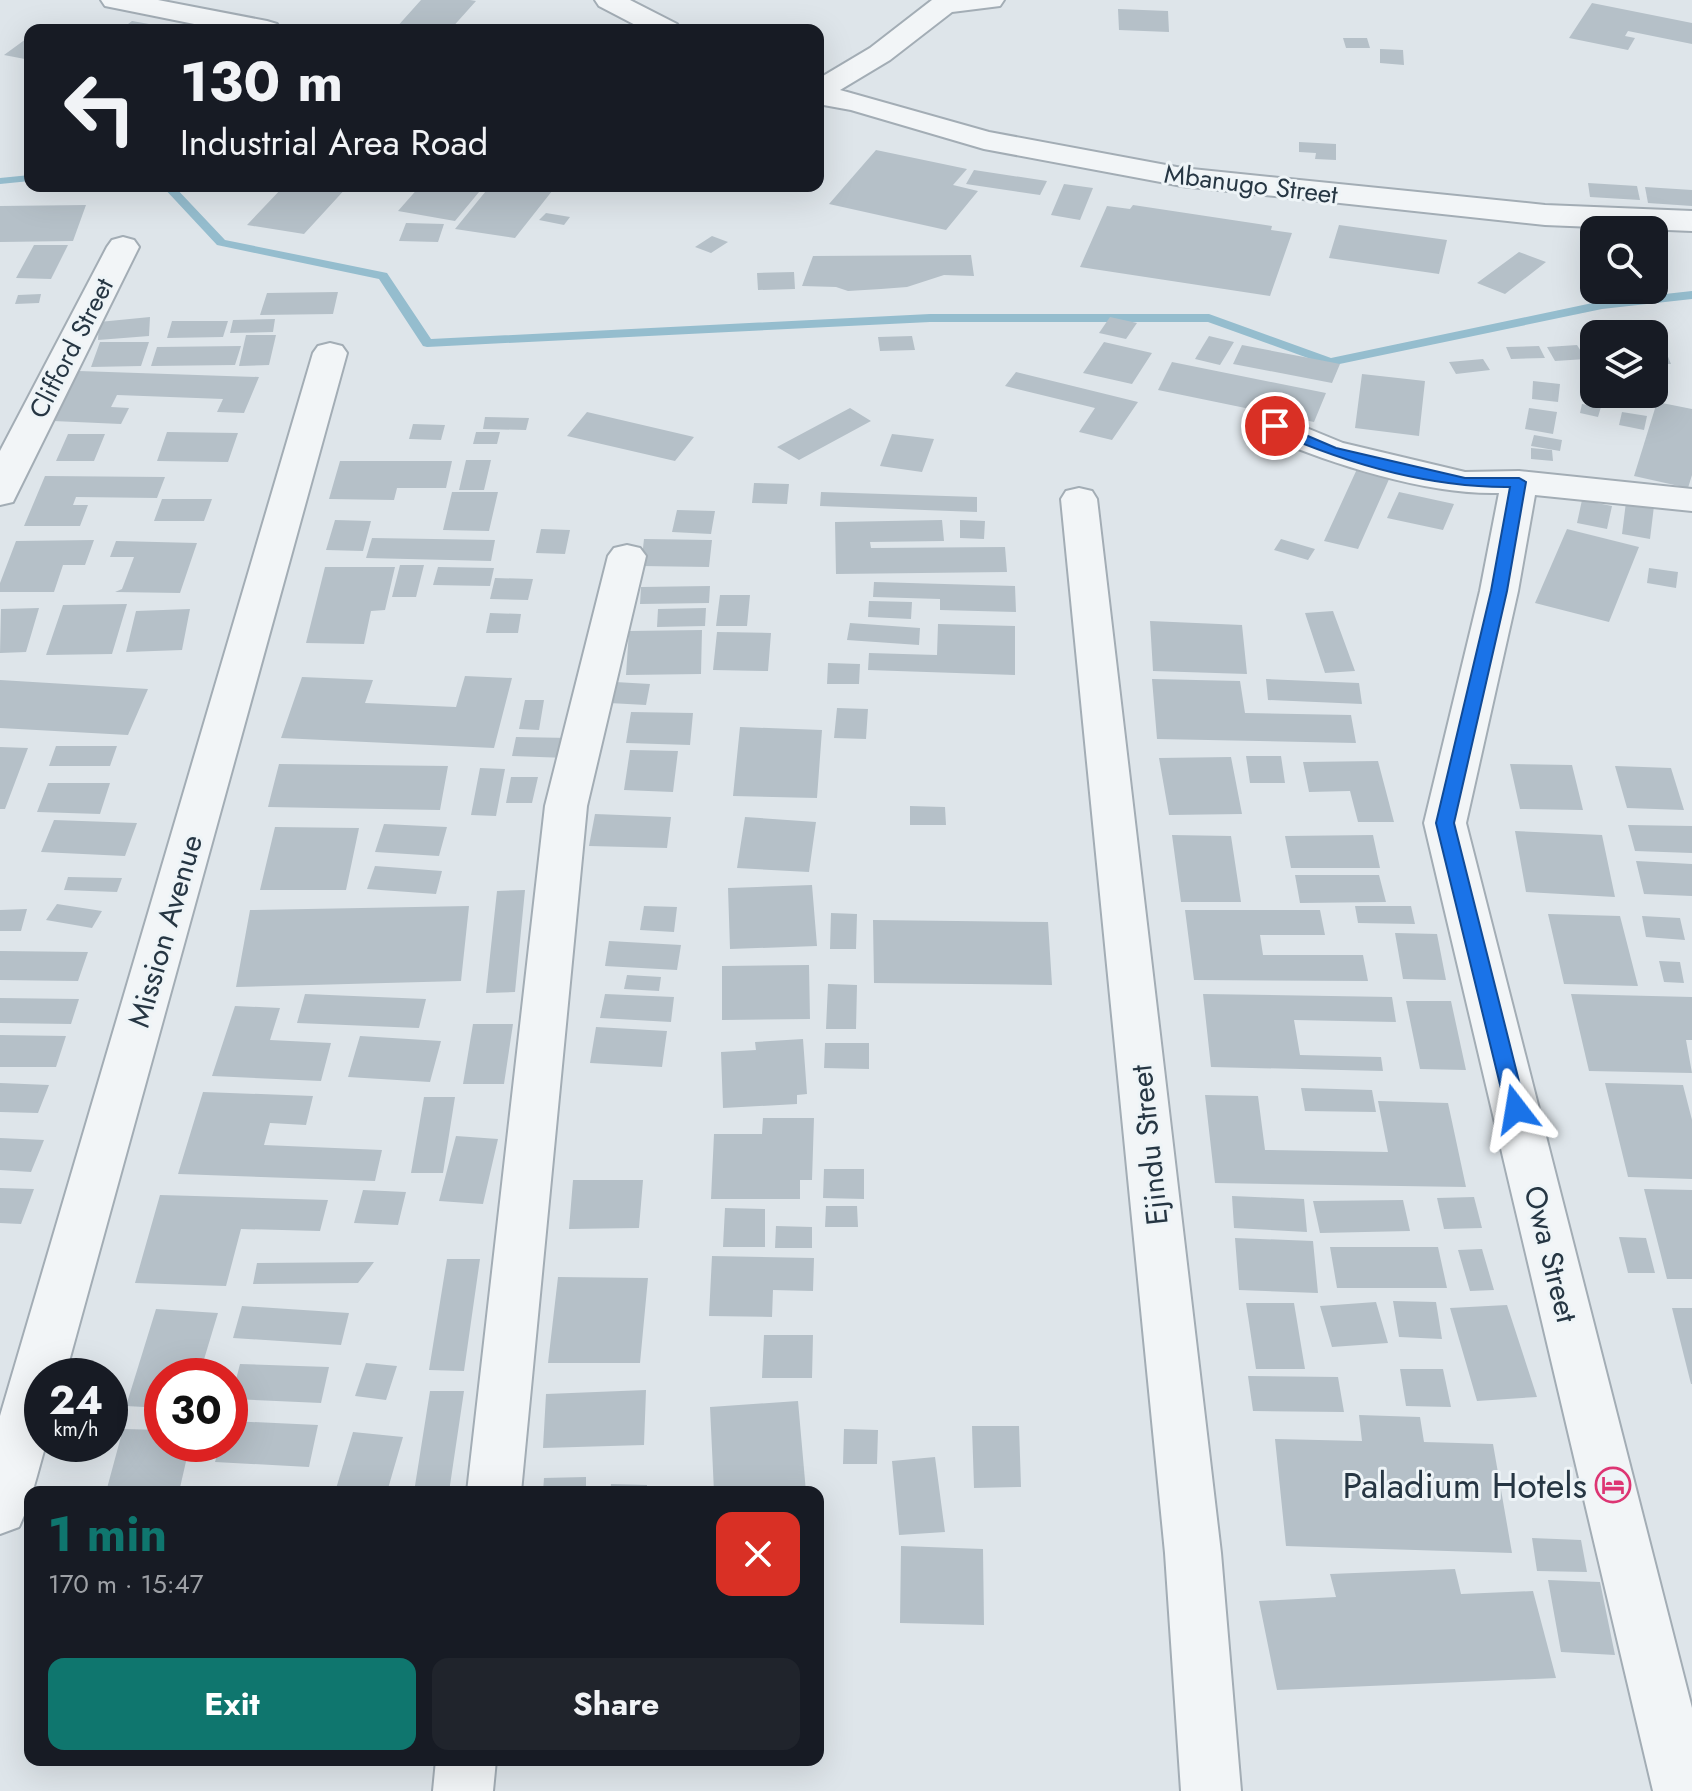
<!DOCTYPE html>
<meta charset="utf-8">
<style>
:root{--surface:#171b24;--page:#20242c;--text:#f1f3f6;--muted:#9ea1a6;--accent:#0f766e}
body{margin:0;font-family:Jost,sans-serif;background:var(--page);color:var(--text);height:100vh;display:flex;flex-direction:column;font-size:30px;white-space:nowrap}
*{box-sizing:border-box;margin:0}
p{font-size:26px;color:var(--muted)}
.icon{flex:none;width:44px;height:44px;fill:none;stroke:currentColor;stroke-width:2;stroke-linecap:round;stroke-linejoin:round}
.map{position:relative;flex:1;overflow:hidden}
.sheet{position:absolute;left:24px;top:1486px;width:800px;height:280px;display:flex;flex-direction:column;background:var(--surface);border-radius:16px;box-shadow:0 8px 32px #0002}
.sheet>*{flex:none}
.top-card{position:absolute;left:24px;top:24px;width:800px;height:168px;border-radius:16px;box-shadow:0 8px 32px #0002;background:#171b24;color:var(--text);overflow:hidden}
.fabs{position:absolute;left:1580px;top:216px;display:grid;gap:16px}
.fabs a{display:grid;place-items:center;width:88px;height:88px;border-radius:16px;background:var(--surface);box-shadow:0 8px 32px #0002;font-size:40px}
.speed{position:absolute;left:24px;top:1358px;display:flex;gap:16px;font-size:40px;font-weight:700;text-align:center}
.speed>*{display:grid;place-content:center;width:104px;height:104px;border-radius:50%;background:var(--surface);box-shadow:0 8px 32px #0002;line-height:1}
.speed small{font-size:20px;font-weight:400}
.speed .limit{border:12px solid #d22;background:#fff;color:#111}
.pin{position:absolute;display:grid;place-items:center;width:68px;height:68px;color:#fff;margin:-34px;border:4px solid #fff;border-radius:50%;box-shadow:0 2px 8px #0007}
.me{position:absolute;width:88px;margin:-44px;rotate:346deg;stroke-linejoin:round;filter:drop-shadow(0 0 6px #0008)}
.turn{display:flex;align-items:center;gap:28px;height:168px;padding:0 24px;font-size:36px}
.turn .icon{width:104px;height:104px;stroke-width:2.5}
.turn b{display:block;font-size:56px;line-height:68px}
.round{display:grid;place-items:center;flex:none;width:84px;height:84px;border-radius:16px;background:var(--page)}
.summary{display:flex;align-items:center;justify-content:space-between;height:136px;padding:0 24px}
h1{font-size:48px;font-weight:700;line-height:60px;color:var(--accent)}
.action{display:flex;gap:16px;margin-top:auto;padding:16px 24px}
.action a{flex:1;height:92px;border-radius:16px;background:var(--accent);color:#fff;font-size:32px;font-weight:700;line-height:92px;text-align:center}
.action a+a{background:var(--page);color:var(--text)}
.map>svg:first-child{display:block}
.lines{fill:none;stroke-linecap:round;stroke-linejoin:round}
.stream{fill:#95bdce;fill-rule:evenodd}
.building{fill:#b5c0c8}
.minor-casing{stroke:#a3adb5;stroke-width:4}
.minor{fill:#f2f5f7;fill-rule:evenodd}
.route{fill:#1a73e8;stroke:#114b97;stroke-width:2}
.labels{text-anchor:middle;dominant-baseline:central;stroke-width:6;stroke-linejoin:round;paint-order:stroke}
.far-street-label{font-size:26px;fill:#263643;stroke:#eef4f7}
.street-label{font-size:30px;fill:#263643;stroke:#eef4f7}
.near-poi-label{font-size:36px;fill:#263643;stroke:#eef4f7;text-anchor:end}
</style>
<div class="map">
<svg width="1692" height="1791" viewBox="0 0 1692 1791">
<rect width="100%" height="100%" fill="#dee5ea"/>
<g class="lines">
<path class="stream" d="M30,175V181L0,184V178Z
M162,186H174L225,240L387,273L431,339L930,314H1209L1331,358L1602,301L1692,291V299L1602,309L1330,366L1208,322H930L427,347L423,346L379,279L217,245Z"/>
</g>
<path class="building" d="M421,0H470L476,1L450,30L395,29Z
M1592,3L1692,23V44L1628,31L1625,36L1635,38L1628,50L1569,38Z
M1118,9L1168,11L1169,32L1119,30Z
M132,21L166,27L163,30H120Z
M30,36V60L4,55Z
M1343,38H1367L1370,48H1346Z
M1380,49L1403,50L1404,65L1380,63Z
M1299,142L1336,144V160L1315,159L1316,153L1299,152Z
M876,150L967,169L953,185L978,191L946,230L829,204Z
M974,170L1047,181L1040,195L966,184Z
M1588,183L1637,186L1640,200L1590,197Z
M1064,184L1093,188L1080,220L1051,215Z
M284,186H348L304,234L247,225Z
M420,186H484L455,221L398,211Z
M490,186H556L515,238L455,229Z
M1645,187L1692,190V206L1648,203Z
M86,205L73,241L0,242V206Z
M1133,205L1272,226L1271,230L1292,233L1270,296L1080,267L1107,206L1130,209Z
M546,213L570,217L564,225L539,220Z
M406,223L444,224L438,242L399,241Z
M1339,225L1447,240L1439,274L1329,258Z
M712,236L728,242L711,253L695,247Z
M34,245H68L51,279L16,278Z
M1519,252L1546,262L1505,294L1477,283Z
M971,255L974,276L944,275L907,287L881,289L848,291L836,287L802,286L813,256Z
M794,272L795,289L758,290L757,273Z
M338,292L333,314L260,315L267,293Z
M41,294L39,303L15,304L18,295Z
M150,317L149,336L98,340L99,322Z
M1110,317L1137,323L1126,339L1099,333Z
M275,319L273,332L230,333L233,320Z
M172,321H228L223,337L167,338Z
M1593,324H1615L1618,334H1596Z
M246,335H276L269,365L239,366Z
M912,336L915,350L880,351L878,337Z
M1209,336L1234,342L1220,365L1195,359Z
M100,342H149L141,366L91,367Z
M1104,342L1152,353L1132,384L1083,373Z
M1242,345L1330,362L1340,364L1332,383L1233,364Z
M1577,345L1586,359L1555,361L1547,347Z
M241,346L235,365L151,366L157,347Z
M1539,346L1545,358L1511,359L1506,347Z
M1654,347H1664L1671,364H1654Z
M1483,359L1490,370L1456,374L1449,362Z
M1172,362L1326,393L1314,422L1158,390Z
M79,371L259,377L244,413L217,412L223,399L117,395L111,407L129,408L121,424L53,421Z
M1016,372L1138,402L1112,440L1079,432L1095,408L1005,386Z
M1362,374L1425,381L1419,436L1355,428Z
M1533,381L1560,384L1558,402L1532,399Z
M1657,402L1692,409V475L1688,488L1634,476Z
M1582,404L1601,407L1598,417L1580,413Z
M850,408L871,421L799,460L777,447Z
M1529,408L1557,412L1553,434L1525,429Z
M587,412L694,437L675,461L567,436Z
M1622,412L1647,416L1644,430L1619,425Z
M485,417L529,418L526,430L483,429Z
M413,424L445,425L441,440L409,439Z
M167,432L238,433L228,462L157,461Z
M476,432H500L497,444H473Z
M68,434H105L94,461H56Z
M892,434L934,439L922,472L880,466Z
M1534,435L1562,440L1560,451L1531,446Z
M1531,448L1552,450L1553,461L1531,459Z
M466,460H491L484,490H459Z
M340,461H452L446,488H397L394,500L329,499Z
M1357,469L1390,477L1358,549L1324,541Z
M45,476L165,477L157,498L76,497L73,505H88L80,526H24Z
M754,483L789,484L787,504L752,503Z
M452,492H498L489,531L443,530Z
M821,492L977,497V512L820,506Z
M1399,492L1454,504L1443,530L1387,518Z
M162,499H212L204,521H154Z
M1582,500L1612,506L1607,529L1577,523Z
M1626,502L1654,506L1650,539L1622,534Z
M677,510L715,511L711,534L672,532Z
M335,520L371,521L363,551L326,550Z
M942,520L944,541L870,542L871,548L1005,547L1007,572L836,574L835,522Z
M960,520L985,521L984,539L960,538Z
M541,529L570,530L565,554L536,553Z
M1567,529L1639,547L1609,622L1535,603Z
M372,538L495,540L491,561L366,558Z
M644,539L712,540L709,567L641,566Z
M1281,539L1315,549L1308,560L1274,550Z
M94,540L85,565H63L54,592H0V583L16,541Z
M116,541L197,543L180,593L115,592L122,589L134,557H110Z
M400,565H424L416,597H392Z
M325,567H395L385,610L371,611L364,644L306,643Z
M438,567L494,568L490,586L433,585Z
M1649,568L1678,572L1676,588L1647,583Z
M495,578L533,579L528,600L490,599Z
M874,582L1015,586L1016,612L940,610V599L873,597Z
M710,586L709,603L640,604L641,587Z
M720,595H750L747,626H716Z
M869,601L912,602L911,619L868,617Z
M127,604L112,654L46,655L63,605Z
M39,608L26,652L0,653L1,609Z
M706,608L705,626L657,627L658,609Z
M190,609L182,650L126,652L136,611Z
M1333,611L1355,671L1325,673L1305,613Z
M490,613L521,614L518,633H486Z
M1150,621L1242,625L1247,674L1153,671Z
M850,623L920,628L919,645L847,640Z
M938,624L1015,626V675L868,670L869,653L937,655Z
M702,630L701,674L626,675L629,631Z
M717,632L771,633L768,671L713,670Z
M828,663L860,664L859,684H827Z
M465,676L512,678L494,748L281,738L302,677L373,680L365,703L456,707Z
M1152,679L1240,681L1245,713L1351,715L1356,743L1157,739Z
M1266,679L1359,683L1362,704L1268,700Z
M0,680L148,689L128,735L0,728Z
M615,682L650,684L646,705L609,703Z
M525,700H544L539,730L519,729Z
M837,708L868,709L866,739L834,738Z
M631,712L693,713L690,745L626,743Z
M740,727L822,730L817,798L733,796Z
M516,737L570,738L567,758L512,756Z
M56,746H117L110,766H49Z
M0,747L28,748L5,809H0Z
M630,750L678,751L673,792L624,790Z
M1246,756H1281L1285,783H1250Z
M1231,757L1242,814L1169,815L1159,758Z
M1378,761L1394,822H1358L1350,791L1309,792L1303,762Z
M279,764L448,766L440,810L268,807Z
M1510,764L1572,765L1583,810L1520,809Z
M1615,766L1671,768L1684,810L1627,808Z
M480,768L505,769L496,816L471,815Z
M511,777H538L532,803H506Z
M48,783H110L100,814L37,812Z
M910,806L945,807L946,825H910Z
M595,814L671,817L667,848L589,846Z
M745,817L816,822L809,872L737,868Z
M54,820L137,823L125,856L41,852Z
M384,824L447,827L439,856L375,852Z
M1628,825L1692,826V853L1635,851Z
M275,827L359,828L346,890H260Z
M1515,831L1602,835L1615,897L1526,892Z
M1172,835L1231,836L1241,902H1181Z
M1373,835L1380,868H1291L1285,836Z
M1636,861L1692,864V896L1644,894Z
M375,866L442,871L436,894L367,889Z
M1295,875H1379L1386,902L1300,903Z
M68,877L122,878L117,892L64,890Z
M812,885L817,946L730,949L728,888Z
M525,890L515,992L486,993L497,891Z
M57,904L102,911L92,928L46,920Z
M469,906L461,981L236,987L250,910Z
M644,906L677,907L674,932L640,930Z
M1355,906H1411L1415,924L1358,923Z
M27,909L21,931H0V910Z
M1185,910H1320L1325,935H1260L1263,955H1363L1368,981L1194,980Z
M831,913L857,914L856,949H830Z
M1548,914L1620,916L1638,986L1564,984Z
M1642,916L1680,918L1685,940L1646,937Z
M873,920L1048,922L1052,985L874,983Z
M1395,933L1437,934L1446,980L1403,979Z
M609,941L681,945L677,970L605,966Z
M0,951L88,952L78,981L0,980Z
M1659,961L1680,962L1684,983L1664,982Z
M809,965L810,1019L722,1020V966Z
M627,975L661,977L659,991L624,989Z
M828,984L857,985L856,1029H826Z
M305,994L426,999L419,1028L297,1023Z
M605,994L674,997L671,1022L600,1018Z
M1203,994L1392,997L1396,1022L1294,1020L1300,1055L1381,1057L1383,1071L1211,1067Z
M1571,994L1692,997V1040H1686L1692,1073L1589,1071Z
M0,998L79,999L71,1024L0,1023Z
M1406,1001H1451L1466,1070L1420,1069Z
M235,1006L280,1008L270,1040L331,1043L321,1081L212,1076Z
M473,1024H513L504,1084H463Z
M596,1027L667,1031L662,1067L590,1063Z
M0,1035L66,1036L56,1067H0Z
M360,1036L441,1041L430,1082L348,1077Z
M803,1039L807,1094L797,1095V1104L723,1108L721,1052L756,1050L755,1042Z
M825,1043H869V1069L824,1068Z
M0,1083L49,1085L38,1113L0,1112Z
M1605,1083L1683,1085L1692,1120V1179L1628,1177Z
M1301,1088L1372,1090L1376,1112L1305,1111Z
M203,1092L313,1096L306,1125L270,1123L264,1145L382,1150L375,1181L178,1174Z
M1205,1095L1258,1096L1265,1150L1388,1152L1378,1101L1448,1103L1466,1187L1215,1183Z
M424,1097H455L443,1173H411Z
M763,1118H814L812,1180H800V1199H711L714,1134H762Z
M456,1136L498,1139L483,1204L439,1201Z
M0,1138L44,1140L31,1172L0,1170Z
M824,1169H864V1199L823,1198Z
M573,1180H643L639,1228L569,1229Z
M0,1188L34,1189L21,1224L0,1223Z
M1644,1189L1692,1190V1279H1667Z
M363,1190L406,1192L398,1225L354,1223Z
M160,1195L328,1200L320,1231L241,1229L226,1286L135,1283Z
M1232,1196L1304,1199L1307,1232L1234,1228Z
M1474,1197L1482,1228L1444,1229L1437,1198Z
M1403,1200L1410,1231L1320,1233L1313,1201Z
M826,1206H857L858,1227H825Z
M725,1208L765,1209V1247H723Z
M776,1226L812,1227V1248H775Z
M1619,1237L1646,1238L1655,1273H1628Z
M1235,1238L1313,1241L1318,1293L1239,1290Z
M1330,1247H1438L1447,1288H1337Z
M1482,1249L1494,1290L1470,1291L1458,1250Z
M712,1256L814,1258L813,1291L773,1290L772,1317L709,1316Z
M447,1259H480L464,1371L429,1370Z
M374,1262L358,1283L253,1284L257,1263Z
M558,1277L648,1278L640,1363H548Z
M1393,1301L1436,1302L1442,1339L1399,1337Z
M1376,1302L1388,1343L1332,1347L1320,1306Z
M1246,1303H1294L1305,1369H1256Z
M1507,1305L1537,1397L1477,1401L1450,1308Z
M242,1306L349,1313L341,1345L233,1338Z
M1672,1308H1692V1384H1691Z
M156,1309L218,1313L199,1376H162V1408L126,1406Z
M764,1335H813L812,1378H762Z
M366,1363L397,1366L386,1400L355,1396Z
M240,1364L329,1367L321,1403L231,1399Z
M1400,1369H1443L1451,1407L1406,1406Z
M1248,1376L1338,1377L1344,1412L1253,1411Z
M646,1390L644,1445L543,1448L546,1394Z
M430,1391H464L449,1492H414Z
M798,1401L806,1492H714L710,1407Z
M1359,1415L1420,1417L1424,1442L1493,1444L1512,1553L1286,1546L1275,1439L1362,1441Z
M230,1421L318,1425L309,1467L215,1462L220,1444H230Z
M972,1426H1019L1021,1487L974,1488Z
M123,1429L162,1430V1444H190L179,1492H106Z
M844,1429L878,1430L877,1464H843Z
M353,1432L403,1437L387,1492H335Z
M935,1457L945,1532L899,1535L892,1461Z
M586,1477V1492H543L544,1478Z
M611,1484L647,1485V1492H610Z
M1532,1538L1581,1540L1587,1572L1537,1571Z
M901,1546L983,1549L984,1625L900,1623Z
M1455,1569L1461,1594L1533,1591L1556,1678L1277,1690L1259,1601L1336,1597L1330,1574Z
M1548,1580L1600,1582L1615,1655L1561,1652Z"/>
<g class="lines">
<g class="minor-casing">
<path id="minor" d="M101,0H158L267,21L277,24L281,30H224L115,8L105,6Z
M595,0H630L677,24L681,30H645L599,6Z
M932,0H1004L1000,6L952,12L890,60L840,90L989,132L1182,168L1545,205L1692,211V231L1545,225L1182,186L984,149L851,110L818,104V79L870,48Z
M123,237L134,240L139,247L13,502L0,505V451L107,247L112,240Z
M330,343L342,346L347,353L65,1376H42V1444H46C37,1474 32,1500 19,1527L0,1534V1416L313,353L318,346Z
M1275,415L1343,443L1465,472L1519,471L1692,489V511L1535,495L1518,591L1466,823L1692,1708V1791H1653L1424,823L1480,591L1499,493C1426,495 1328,463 1262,434L1257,426L1262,418Z
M1079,488L1092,491L1097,499L1221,1553L1241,1791H1181L1165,1553L1061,499L1066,491Z
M627,545L640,548L646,556L587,806L521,1492H467L545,806L608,556L614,548Z
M436,1760H496L493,1791H433Z"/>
</g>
<use href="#minor" class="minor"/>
</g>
<path class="route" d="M1275,422L1336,448L1465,478H1519L1526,482L1507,591L1454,823L1526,1109L1523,1114H1509L1506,1109L1436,823L1491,591L1510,487C1428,488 1345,463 1270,430V423Z"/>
<defs>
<g id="hotel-ring" transform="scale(1.8)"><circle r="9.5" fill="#eef4f7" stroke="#dd3573" stroke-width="1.5"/><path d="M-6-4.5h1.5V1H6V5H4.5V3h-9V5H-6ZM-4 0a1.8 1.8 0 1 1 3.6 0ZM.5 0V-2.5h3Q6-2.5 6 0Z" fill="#dd3573"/></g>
</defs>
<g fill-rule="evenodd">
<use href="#hotel-ring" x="1613" y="1485"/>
</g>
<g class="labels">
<g class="far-street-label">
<text transform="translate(1251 184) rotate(7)">Mbanugo Street</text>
<text transform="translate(71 348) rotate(-63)">Clifford Street</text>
</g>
<g class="street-label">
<text transform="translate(165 931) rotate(-74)">Mission Avenue</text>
<text transform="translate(1149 1145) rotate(-96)">Ejindu Street</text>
<text transform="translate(1551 1254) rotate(76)">Owa Street</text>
</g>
<g class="near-poi-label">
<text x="1587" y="1485">Paladium Hotels</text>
</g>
</g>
</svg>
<div class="fabs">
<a><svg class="icon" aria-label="search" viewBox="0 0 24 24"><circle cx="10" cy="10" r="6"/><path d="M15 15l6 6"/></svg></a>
<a><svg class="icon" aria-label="layers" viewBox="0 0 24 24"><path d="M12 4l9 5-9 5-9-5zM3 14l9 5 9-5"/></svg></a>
</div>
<div class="speed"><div>24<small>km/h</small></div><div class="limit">30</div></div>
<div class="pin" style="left:1275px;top:426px;background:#d93025"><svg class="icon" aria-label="arrive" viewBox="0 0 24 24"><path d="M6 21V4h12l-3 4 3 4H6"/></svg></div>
<svg class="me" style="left:1516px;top:1109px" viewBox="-20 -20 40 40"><path d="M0-17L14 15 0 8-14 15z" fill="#1a73e8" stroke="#fff" stroke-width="4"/></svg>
<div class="top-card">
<div class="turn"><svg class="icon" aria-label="left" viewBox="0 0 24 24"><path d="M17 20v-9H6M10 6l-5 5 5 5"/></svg><div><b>130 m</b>Industrial Area Road</div></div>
</div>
<section class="sheet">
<div class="summary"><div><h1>1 min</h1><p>170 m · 15:47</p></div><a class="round" style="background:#d93025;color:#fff"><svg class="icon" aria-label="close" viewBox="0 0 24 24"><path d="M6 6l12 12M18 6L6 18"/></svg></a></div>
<div class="action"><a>Exit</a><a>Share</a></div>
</section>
</div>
